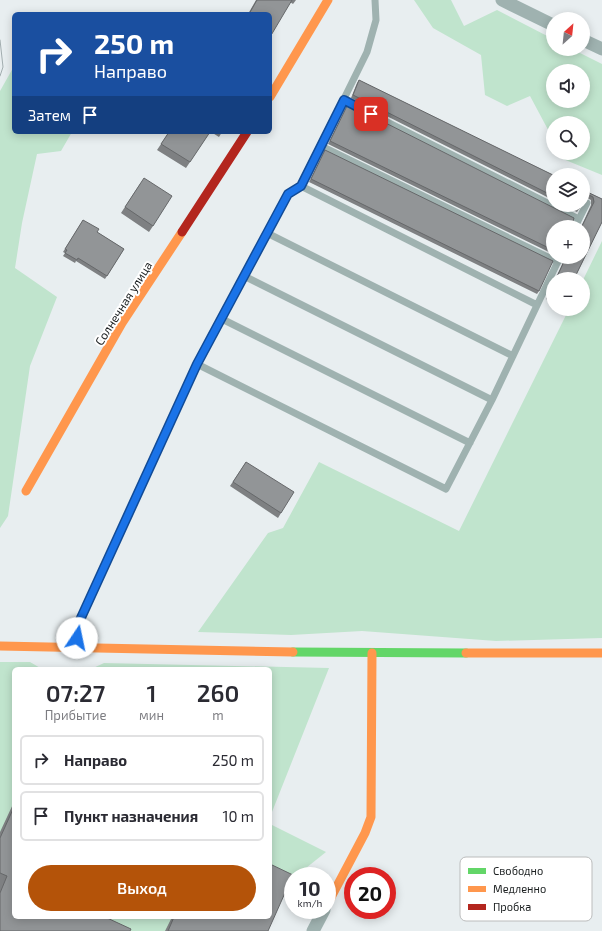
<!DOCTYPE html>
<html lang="ru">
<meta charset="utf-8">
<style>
:root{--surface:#fff;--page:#f2f2f3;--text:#2b2b33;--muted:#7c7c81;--line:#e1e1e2;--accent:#b45309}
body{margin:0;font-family:"Exo 2",sans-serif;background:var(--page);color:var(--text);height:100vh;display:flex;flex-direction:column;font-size:15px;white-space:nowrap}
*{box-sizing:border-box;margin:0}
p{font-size:13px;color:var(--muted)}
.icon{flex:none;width:22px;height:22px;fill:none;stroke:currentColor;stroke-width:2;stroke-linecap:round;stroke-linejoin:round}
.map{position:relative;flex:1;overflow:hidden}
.sheet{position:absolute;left:12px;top:667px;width:260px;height:252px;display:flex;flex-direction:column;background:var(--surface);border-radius:6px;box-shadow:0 2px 10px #0003}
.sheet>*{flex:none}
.top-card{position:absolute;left:12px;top:12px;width:260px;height:122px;border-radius:6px;box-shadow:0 2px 10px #0003;background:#1a4fa0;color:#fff;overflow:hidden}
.needle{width:26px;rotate:27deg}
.controls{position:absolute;left:546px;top:12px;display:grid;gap:8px}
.controls a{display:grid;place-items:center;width:44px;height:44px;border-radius:50%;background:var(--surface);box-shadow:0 2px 10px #0003;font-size:20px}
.speed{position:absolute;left:284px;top:867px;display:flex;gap:8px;font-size:20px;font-weight:700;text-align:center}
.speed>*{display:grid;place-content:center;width:52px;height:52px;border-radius:50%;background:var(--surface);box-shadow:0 2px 10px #0003;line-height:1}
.speed small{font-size:10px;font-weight:400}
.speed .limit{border:6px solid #d22;background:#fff;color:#111}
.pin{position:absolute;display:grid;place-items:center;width:34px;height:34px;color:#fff;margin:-17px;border-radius:8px;box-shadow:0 2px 6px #0006}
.me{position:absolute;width:44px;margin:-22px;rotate:11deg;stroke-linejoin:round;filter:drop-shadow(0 0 3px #0008)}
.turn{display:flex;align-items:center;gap:14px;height:84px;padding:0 16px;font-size:18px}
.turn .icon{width:52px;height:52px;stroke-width:2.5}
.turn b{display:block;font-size:28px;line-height:34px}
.then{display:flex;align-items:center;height:38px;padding:0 16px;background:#0003;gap:8px;font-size:15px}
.eta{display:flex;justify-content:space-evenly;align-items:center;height:68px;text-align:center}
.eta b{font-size:24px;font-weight:600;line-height:28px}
.action{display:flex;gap:8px;margin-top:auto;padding:8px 16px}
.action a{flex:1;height:46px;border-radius:24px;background:var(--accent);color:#fff;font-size:16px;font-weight:600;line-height:46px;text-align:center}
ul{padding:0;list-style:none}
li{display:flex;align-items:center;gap:12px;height:50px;margin:0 8px 6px;padding:0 8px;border:2px solid var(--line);border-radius:6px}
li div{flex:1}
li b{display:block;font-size:15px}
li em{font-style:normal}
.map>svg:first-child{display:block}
.green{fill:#c0e4cd;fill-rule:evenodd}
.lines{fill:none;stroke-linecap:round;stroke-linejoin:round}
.lane{stroke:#9fb2b0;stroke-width:7}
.street{stroke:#9fb2b0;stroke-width:13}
.fast{stroke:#63d668;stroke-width:9}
.slow{stroke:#ff974d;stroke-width:9}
.jam{stroke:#b3261e;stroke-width:9}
.tram{stroke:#a2adaf;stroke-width:1}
.wall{fill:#7e8082}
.building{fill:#929597;stroke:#66686a}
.route-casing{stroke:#114b97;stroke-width:10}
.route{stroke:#1a73e8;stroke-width:7}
.labels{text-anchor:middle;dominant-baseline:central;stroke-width:4;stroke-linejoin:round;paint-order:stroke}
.street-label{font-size:12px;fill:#1c2021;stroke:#fff}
.key{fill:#fff;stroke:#bbbcbc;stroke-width:1}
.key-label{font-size:11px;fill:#1c2021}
</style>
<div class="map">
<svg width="602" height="931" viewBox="0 0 602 931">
<rect width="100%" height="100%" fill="#e8eef0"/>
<path class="green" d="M414,0H451L464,26L497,10L553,39V49H572L602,64V175L563,159L560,153H583V123H553V139L530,96L507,106L485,95L481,55L433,28ZM553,71H583V101H553Z
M13,68H14V132H72L61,151L37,154L22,223L15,268L57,297L30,366L8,516L0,528V91Z
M602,241V638L496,641L362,631L291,635L198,632L268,533L283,528L319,462L459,531L569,309H583V280Z
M0,662H30L42,669H14V917H270V824L326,852L296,876H293V879L286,886L265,931H0Z
M104,663L329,668L270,817V669H91Z"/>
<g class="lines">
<path class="lane" d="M344,100L579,219
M321,146L558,262
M301,186L537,305
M575,227L587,203
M267,233L513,356
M244,276L492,400
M222,319L470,443
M197,364L446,489L492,400L560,257
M77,646L80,620L197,364L288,194L301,186L367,52L376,20L375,0"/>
<path class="street" d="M502,0L553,25
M583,40L602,49
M313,931L324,910"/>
<path class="fast" d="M293,652L466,653"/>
<path class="slow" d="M270,97L328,0
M26,491L122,323L182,232
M0,646L293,652
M466,653H602
M327,905L365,833L371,817L372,653"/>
<path class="jam" d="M182,232L247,132"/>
<path class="tram" d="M0,40L3,67L0,76"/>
</g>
<path class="wall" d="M256,0H296L293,4L290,2L270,14H248Z
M359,80L553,175V200L351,98L357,83Z
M348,104L553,227V254L328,144Z
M169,132L190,162L186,168L157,150Z
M211,132H222L219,137Z
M325,150L539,291L537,294L309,182Z
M140,184L153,226L149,232L121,213Z
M583,190L602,199V222L574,279H555L565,259L564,257H583V227H580H581L591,205V200L587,198L585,199L583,202Z
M562,205H581L577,212Z
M83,220L97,232L124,249L105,279L76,261L75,263L63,256L65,253L63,252Z
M553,283V303L546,299Z
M246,462L281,513L278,518L230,486Z
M14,802V917L0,931V832Z
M172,917H270L268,931H165Z"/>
<path class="building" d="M257,0H292L270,37V14H249Z
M359,80L553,175V196L353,95Z
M348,104L574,218L572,225L574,227H553V250L330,141Z
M169,132H210L190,162L161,144Z
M325,150L553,261L539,291L311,179Z
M144,178L172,196L153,226L125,207Z
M583,190L602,199V222L574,279H556L566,257H583V227H580L582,226L594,202L593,197L589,195L586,196L583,202Z
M570,205H581L579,209Z
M83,220L99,229L97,232L124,249L107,276L78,258L77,260L65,253L67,250L65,249Z
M553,285V299L548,296Z
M246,462L294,492L281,513L233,482Z
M14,807V917H105L131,929L130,931H0V893L7,876L0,873V838Z
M270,864L293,875L268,931H168L174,917H270Z"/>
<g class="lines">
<g class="route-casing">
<path id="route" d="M77,638L80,620L197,364L288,194L301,186L344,100L371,114"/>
</g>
<use href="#route" class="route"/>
</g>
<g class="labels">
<g class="street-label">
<text transform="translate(123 303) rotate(-58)">Солнечная улица</text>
</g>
</g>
<rect x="460" y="857" width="132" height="64" rx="6" class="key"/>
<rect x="468" y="868" width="18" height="6" fill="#63d668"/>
<rect x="468" y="886" width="18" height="6" fill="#ff974d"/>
<rect x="468" y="904" width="18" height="6" fill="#b3261e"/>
<g class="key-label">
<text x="493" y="875">Свободно</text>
<text x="493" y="893">Медленно</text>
<text x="493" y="911">Пробка</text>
</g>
</svg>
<div class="controls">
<a><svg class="needle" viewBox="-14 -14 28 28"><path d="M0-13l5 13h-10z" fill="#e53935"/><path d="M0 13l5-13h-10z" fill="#7c7c81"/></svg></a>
<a><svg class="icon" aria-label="sound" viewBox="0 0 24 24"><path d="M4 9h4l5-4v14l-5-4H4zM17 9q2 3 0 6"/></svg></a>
<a><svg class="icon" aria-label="search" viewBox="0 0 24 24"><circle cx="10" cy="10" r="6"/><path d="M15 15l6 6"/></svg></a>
<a><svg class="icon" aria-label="layers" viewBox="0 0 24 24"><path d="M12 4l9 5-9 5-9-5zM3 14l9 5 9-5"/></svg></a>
<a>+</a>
<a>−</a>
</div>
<div class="speed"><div>10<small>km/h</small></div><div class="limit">20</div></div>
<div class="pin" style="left:371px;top:114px;background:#d93025"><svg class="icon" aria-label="arrive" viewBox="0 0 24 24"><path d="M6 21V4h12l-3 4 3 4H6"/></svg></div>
<svg class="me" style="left:77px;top:638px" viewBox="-20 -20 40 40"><circle r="19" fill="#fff"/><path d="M0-13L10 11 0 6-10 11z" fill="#1a73e8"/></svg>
<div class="top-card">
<div class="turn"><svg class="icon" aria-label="right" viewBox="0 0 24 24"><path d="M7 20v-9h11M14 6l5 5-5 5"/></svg><div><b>250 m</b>Направо</div></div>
<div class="then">Затем<svg class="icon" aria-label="arrive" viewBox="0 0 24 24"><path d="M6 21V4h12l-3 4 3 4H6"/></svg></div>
</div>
<section class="sheet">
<div class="eta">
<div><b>07:27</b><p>Прибытие</p></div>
<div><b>1</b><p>мин</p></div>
<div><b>260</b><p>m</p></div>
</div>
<ul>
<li><svg class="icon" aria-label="right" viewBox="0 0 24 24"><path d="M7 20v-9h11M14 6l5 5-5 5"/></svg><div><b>Направо</b></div><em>250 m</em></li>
<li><svg class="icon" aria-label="arrive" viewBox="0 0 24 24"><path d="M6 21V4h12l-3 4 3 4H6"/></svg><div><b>Пункт назначения</b></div><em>10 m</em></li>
</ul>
<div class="action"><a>Выход</a></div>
</section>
</div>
